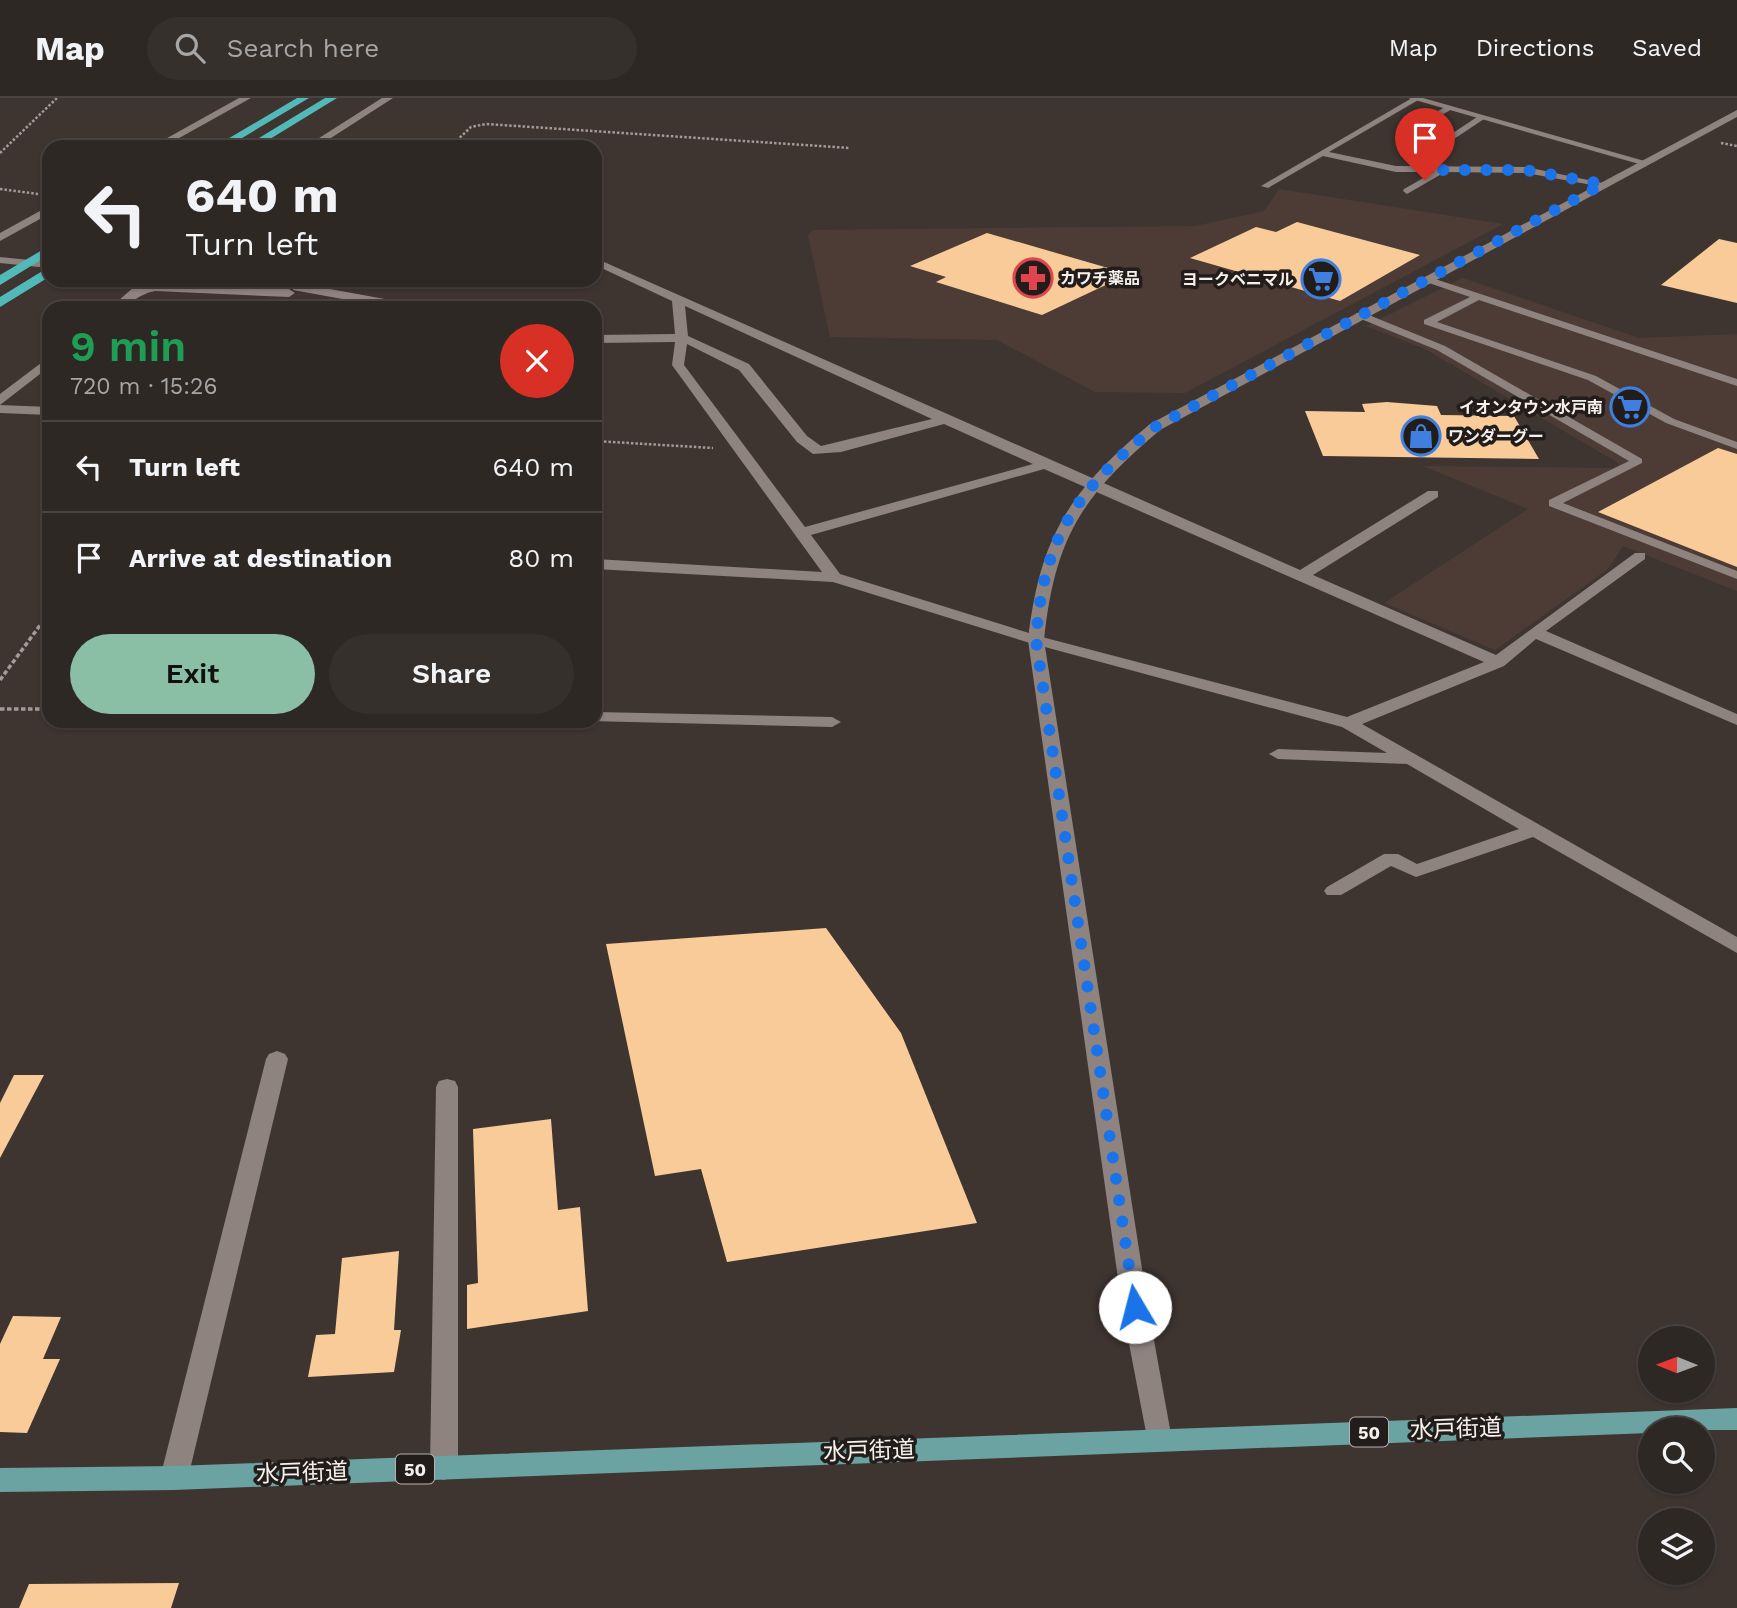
<!DOCTYPE html>
<meta charset="utf-8">
<style>
:root{--surface:#2e2825;--page:#36302d;--text:#f1f3f6;--muted:#a7a6a7;--line:#494442;--accent:#8abfa5}
body{margin:0;font-family:"Work Sans","Noto Sans JP",sans-serif;background:var(--page);color:var(--text);height:100vh;display:flex;flex-direction:column;font-size:26px;white-space:nowrap}
*{box-sizing:border-box;margin:0}
p{font-size:23px;color:var(--muted)}
.icon{flex:none;width:38px;height:38px;fill:none;stroke:currentColor;stroke-width:2;stroke-linecap:round;stroke-linejoin:round}
.map{position:relative;flex:1;overflow:hidden}
.side{position:absolute;left:42px;top:203px;width:560px;height:427px;display:flex;flex-direction:column;background:var(--surface);border-radius:21px;box-shadow:0 2px 5px #0004,0 0 0 2px var(--line)}
.side>*{flex:none}
.banner{position:absolute;left:42px;top:42px;width:560px;height:147px;border-radius:21px;box-shadow:0 2px 5px #0004,0 0 0 2px var(--line);background:#2e2825;color:var(--text);overflow:hidden}
.needle{width:46px;rotate:271deg}
.controls{position:absolute;left:1638px;top:1228px;display:grid;gap:14px}
.controls a{display:grid;place-items:center;width:77px;height:77px;border-radius:50%;background:var(--surface);box-shadow:0 2px 5px #0004,0 0 0 2px var(--line);font-size:35px}
.pin{position:absolute;display:grid;place-items:center;width:60px;height:60px;color:#fff;margin:-72px -30px;border-radius:50% 50% 50% 0;rotate:-45deg;box-shadow:0 0 7px #0007}
.pin .icon{rotate:45deg}
.me{position:absolute;width:77px;margin:-38px;rotate:352deg;stroke-linejoin:round;filter:drop-shadow(0 0 5px #0008)}
.turn{display:flex;align-items:center;gap:24px;height:147px;padding:0 28px;font-size:32px}
.turn .icon{width:91px;height:91px;stroke-width:2.5}
.turn b{display:block;font-size:49px;line-height:60px}
.round{display:grid;place-items:center;flex:none;width:74px;height:74px;border-radius:37px;background:var(--page)}
.head{display:flex;align-items:center;justify-content:space-between;height:119px;padding:0 28px}
h1{font-size:42px;font-weight:600;line-height:52px;color:#1e9e55}
.cta{display:flex;gap:14px;margin-top:auto;padding:14px 28px}
.cta a{flex:1;height:80px;border-radius:42px;background:var(--accent);color:#111;font-size:28px;font-weight:600;line-height:80px;text-align:center}
.cta a+a{background:var(--page);color:var(--text)}
ul{padding:0;list-style:none}
li{display:flex;align-items:center;gap:21px;height:91px;padding:0 28px;border-top:2px solid var(--line)}
li div{flex:1}
li b{display:block;font-size:26px}
li em{font-style:normal}
header{display:flex;align-items:center;gap:42px;box-sizing:border-box;height:98px;padding:0 35px;background:var(--surface);border-bottom:2px solid var(--line)}
header strong{font-size:33px}
nav{display:flex;gap:38px;margin-inline-start:auto;font-size:24px}
.search{width:490px;height:63px;background:var(--page);display:flex;align-items:center;gap:18px;box-sizing:border-box;padding:0 24px;border-radius:38px;color:var(--muted);font-size:26px}
.map>svg:first-child{display:block}
.built{fill:#4c3c35}
.building{fill:#f9cb98}
.lines{fill:none;stroke-linecap:round;stroke-linejoin:round}
.path-far1{stroke:#a39b98;stroke-width:2.5;stroke-dasharray:2.5 2;stroke-linecap:butt}
.path{stroke:#a39b98;stroke-width:3.5;stroke-dasharray:4.5 2.5;stroke-linecap:butt}
.service{fill:#8e837f;fill-rule:evenodd}
.minor{fill:#8e837f;fill-rule:evenodd}
.tertiary{fill:#8e837f;fill-rule:evenodd}
.primary{fill:#6aa3a2;fill-rule:evenodd}
.motorway{fill:#52b9b9;fill-rule:evenodd}
.route{stroke:#1a73e8;stroke-width:12;stroke-dasharray:0 21.6}
.labels{text-anchor:middle;dominant-baseline:central;stroke-width:7;stroke-linejoin:round;paint-order:stroke}
.far-poi-label{font-size:16px;font-weight:bold;fill:#f6f0ed;stroke:#221d1b;text-anchor:start}
.shield{fill:#221d1b;stroke:#b6b1ae;stroke-width:2}
.shield-label{font-size:18px;font-weight:bold;fill:#f6f0ed}
.near-street-label{font-size:23px;fill:#f6f0ed;stroke:#221d1b}
</style>
<header>
<strong>Map</strong>
<div class="search"><svg class="icon" aria-label="search" viewBox="0 0 24 24"><circle cx="10" cy="10" r="6"/><path d="M15 15l6 6"/></svg>Search here</div>
<nav><a>Map</a><a>Directions</a><a>Saved</a></nav>
</header>
<div class="map">
<svg width="1737" height="1510" viewBox="0 0 1737 1510">
<rect width="100%" height="100%" fill="#3e3531"/>
<path class="built" d="M1279,91L1503,126L1185,295L1095,294L997,242L830,239L808,137L813,132L1195,128L1264,113Z
M1463,180L1639,240L1737,236V493L1623,448L1608,471L1495,552L1384,505L1528,411L1423,368L1613,370L1620,366L1425,251L1366,228Z"/>
<path class="building" d="M1297,124L1420,157L1340,203L1190,160L1256,129L1276,134Z
M987,135L1129,176L1042,217L936,184L946,179L910,168Z
M1719,141L1737,145V205L1661,187Z
M1387,304L1437,308L1441,317L1514,318L1539,361L1323,358L1305,313L1365,314L1362,306Z
M1718,350L1737,356V469L1598,414Z
M826,830L901,935L977,1125L727,1164L701,1071L655,1078L606,846Z
M14,977H44L0,1060V1005Z
M551,1021L558,1112L580,1109L588,1213L467,1231V1187L478,1185L473,1031Z
M399,1153L394,1232H401L394,1274L308,1279L316,1237L335,1236L342,1160Z
M13,1218L61,1219L43,1261H60L27,1335L0,1334V1246Z
M179,1485L171,1510H19L29,1486Z"/>
<g class="lines">
<path class="path-far1" d="M1721,45L1737,48
M450,49L471,29L486,26L850,50
M0,55L57,0
M0,91L38,96
M595,343L713,350"/>
<path class="path" d="M0,582L49,515
M0,611H49"/>
<path class="service" d="M1412,0L1420,1L1329,54L1396,68L1526,69L1607,86L1603,89L1526,75L1445,74L1407,96L1403,93L1404,91L1434,74H1396L1323,58L1268,90L1261,88Z
M1447,8L1454,10L1408,36L1401,34Z
M1480,17L1487,19L1442,49L1435,47Z
M1423,179H1429L1737,281V288L1479,202L1437,224L1596,278L1674,321L1737,344V351L1666,325L1588,282L1424,226V222L1470,199L1423,183Z
M1356,215H1364L1445,248L1642,361V365L1563,405L1737,473V481L1549,408V402L1629,363L1437,252L1356,219Z"/>
<path class="minor" d="M239,0H251L163,49H151Z
M382,0H393L317,49H305Z
M1408,0H1423L1648,64L1639,66Z
M49,108V116L0,143V135Z
M0,159L49,164V170L0,165Z
M595,160L1300,472L1428,393H1438V399L1313,477L1496,557L1635,455H1645V461L1546,533L1737,616V627L1536,541L1504,568L1362,626L1737,839V855L1533,739L1416,779L1391,768L1341,797H1327L1324,793L1327,789L1384,756H1398L1417,766L1519,731L1407,666L1278,661L1269,656L1278,651L1387,655L1342,629L1030,545L833,484L595,471V461L822,474L672,267L675,244L595,245V237L675,236L672,203L595,167ZM685,208L932,321L821,348L807,338L749,266L688,238ZM687,246L739,272L797,344L813,356L841,354L944,326L1033,366L805,429L684,267ZM1044,371L1484,564L1347,619L1042,539L840,476L811,437Z
M155,185L289,191L295,195L289,199L155,193C137,196 129,210 110,210L134,189Z
M297,185L412,206L418,210H392L293,192V186Z
M49,259V269L0,307L49,309V317L0,315V296Z
M595,614L832,619L841,624L832,629L590,623H595Z
M277,953L285,956L288,961L188,1380L184,1388L174,1392L164,1388L160,1380L266,961L269,956Z
M447,981L455,983L458,989V1370L454,1378L444,1382L434,1378L430,1370L436,989L439,983Z"/>
<path class="tertiary" d="M1737,12V19L1160,332C1082,398 1055,439 1044,542L1148,1209L1172,1342L1169,1350L1159,1353L1149,1350L1122,1209L1028,542C1040,437 1070,393 1150,326Z"/>
<path class="primary" d="M1737,1310V1332H1650V1335L174,1392L0,1394V1370L174,1368Z"/>
<path class="motorway" d="M297,0H309L227,49H214Z
M325,0H337L257,49H244Z
M49,148V157L0,187V177Z
M49,169V179L0,209V199Z"/>
</g>
<g class="lines">
<path class="route" d="M1135,1209L1036,542C1043,439 1076,393 1155,329L1603,86L1526,72H1443L1425,82"/>
</g>
<defs>
<g id="pharmacy-ring" transform="scale(2.0125)"><circle r="9.5" fill="#221d1b" stroke="#e0444e" stroke-width="1.5"/><path d="M-2-6h4v4h4v4h-4v4h-4v-4h-4v-4h4Z" fill="#e0444e"/></g>
<g id="supermarket-ring" transform="scale(2.0125)"><circle r="9.5" fill="#221d1b" stroke="#3f7fe0" stroke-width="1.5"/><path d="M-6-5.5h2.5l.6 2H6L4.5 2H-2.5L-4.4-4H-6ZM-1.5 3.2a1.3 1.3 0 1 0 .1 0ZM3 3.2a1.3 1.3 0 1 0 .1 0Z" fill="#3f7fe0"/></g>
<g id="shop-ring" transform="scale(2.0125)"><circle r="9.5" fill="#221d1b" stroke="#3f7fe0" stroke-width="1.5"/><path d="M-5-2.5h2.3a2.7 3.5 0 0 1 5.4 0H5L5.5 6h-11ZM-1.5-2.5h3a1.5 2.3 0 0 0-3 0Z" fill="#3f7fe0"/></g>
</defs>
<g fill-rule="evenodd">
<use href="#pharmacy-ring" x="1033" y="180"/>
<use href="#supermarket-ring" x="1321" y="181"/>
<use href="#supermarket-ring" x="1630" y="309"/>
<use href="#shop-ring" x="1421" y="338"/>
</g>
<g class="labels">
<g class="far-poi-label">
<text x="1060" y="180">カワチ薬品</text>
<text x="1294" y="181" text-anchor="end">ヨークベニマル</text>
<text x="1603" y="309" text-anchor="end">イオンタウン水戸南</text>
<text x="1448" y="338">ワンダーグー</text>
</g>
<g class="shield">
<rect x="1350" y="1319.5" width="38" height="29" rx="5"/>
<rect x="396" y="1356.5" width="38" height="29" rx="5"/>
</g>
<g class="shield-label">
<text x="1369" y="1334">50</text>
<text x="415" y="1371">50</text>
</g>
<g class="near-street-label">
<text transform="translate(1456 1331) rotate(-2)">水戸街道</text>
<text transform="translate(869 1353) rotate(-2)">水戸街道</text>
<text transform="translate(302 1375) rotate(-2)">水戸街道</text>
</g>
</g>
</svg>
<div class="controls">
<a><svg class="needle" viewBox="-14 -14 28 28"><path d="M0-13l5 13h-10z" fill="#e53935"/><path d="M0 13l5-13h-10z" fill="#a7a6a7"/></svg></a>
<a><svg class="icon" aria-label="search" viewBox="0 0 24 24"><circle cx="10" cy="10" r="6"/><path d="M15 15l6 6"/></svg></a>
<a><svg class="icon" aria-label="layers" viewBox="0 0 24 24"><path d="M12 4l9 5-9 5-9-5zM3 14l9 5 9-5"/></svg></a>
</div>
<div class="pin" style="left:1425px;top:82px;background:#d93025"><svg class="icon" aria-label="arrive" viewBox="0 0 24 24"><path d="M6 21V4h12l-3 4 3 4H6"/></svg></div>
<svg class="me" style="left:1135px;top:1209px" viewBox="-20 -20 40 40"><circle r="19" fill="#fff"/><path d="M0-13L10 11 0 6-10 11z" fill="#1a73e8"/></svg>
<div class="banner">
<div class="turn"><svg class="icon" aria-label="left" viewBox="0 0 24 24"><path d="M17 20v-9H6M10 6l-5 5 5 5"/></svg><div><b>640 m</b>Turn left</div></div>
</div>
<section class="side">
<div class="head"><div><h1>9 min</h1><p>720 m · 15:26</p></div><a class="round" style="background:#d93025;color:#fff"><svg class="icon" aria-label="close" viewBox="0 0 24 24"><path d="M6 6l12 12M18 6L6 18"/></svg></a></div>
<ul>
<li><svg class="icon" aria-label="left" viewBox="0 0 24 24"><path d="M17 20v-9H6M10 6l-5 5 5 5"/></svg><div><b>Turn left</b></div><em>640 m</em></li>
<li><svg class="icon" aria-label="arrive" viewBox="0 0 24 24"><path d="M6 21V4h12l-3 4 3 4H6"/></svg><div><b>Arrive at destination</b></div><em>80 m</em></li>
</ul>
<div class="cta"><a>Exit</a><a>Share</a></div>
</section>
</div>
